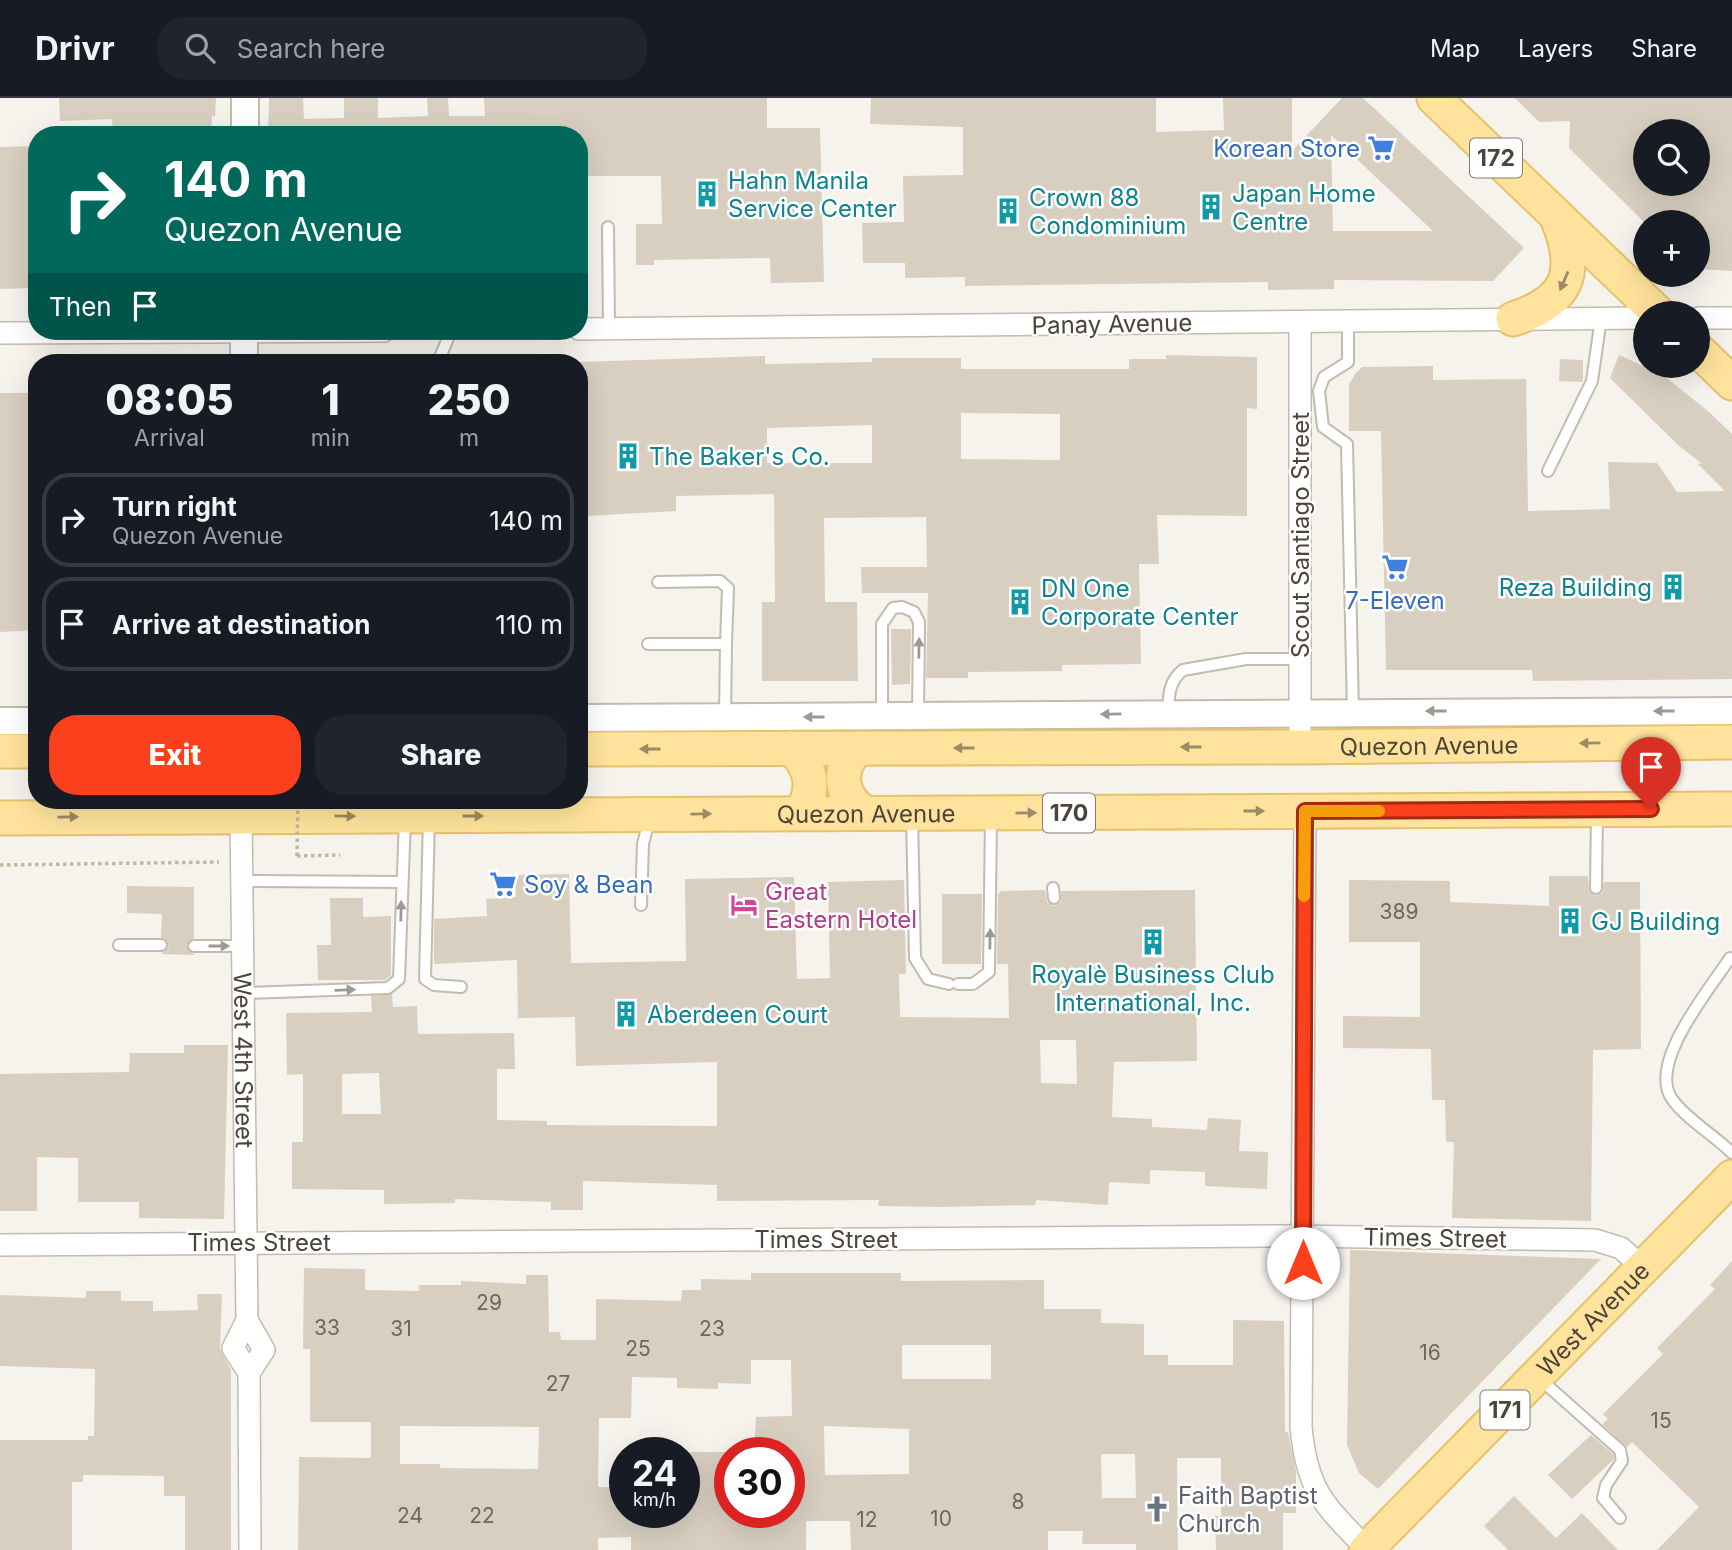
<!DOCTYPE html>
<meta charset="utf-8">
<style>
:root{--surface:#171b24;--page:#20242c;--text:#f1f3f6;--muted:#9ea1a6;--line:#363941;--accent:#fc3f1d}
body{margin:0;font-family:Inter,sans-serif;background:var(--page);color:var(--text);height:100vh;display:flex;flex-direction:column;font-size:26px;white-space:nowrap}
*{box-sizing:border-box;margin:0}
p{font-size:23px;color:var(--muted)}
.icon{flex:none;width:38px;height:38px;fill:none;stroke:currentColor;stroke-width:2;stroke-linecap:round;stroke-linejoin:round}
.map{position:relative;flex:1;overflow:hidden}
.sheet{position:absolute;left:28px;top:256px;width:560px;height:455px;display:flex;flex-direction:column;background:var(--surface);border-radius:28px;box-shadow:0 7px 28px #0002}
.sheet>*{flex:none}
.top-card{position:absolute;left:28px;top:28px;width:560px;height:214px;border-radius:28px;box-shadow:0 7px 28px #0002;background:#00695c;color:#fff;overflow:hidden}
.tools{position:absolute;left:1633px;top:21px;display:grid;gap:14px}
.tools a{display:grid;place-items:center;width:77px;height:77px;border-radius:50%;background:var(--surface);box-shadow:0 7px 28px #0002;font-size:35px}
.speed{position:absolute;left:609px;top:1339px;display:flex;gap:14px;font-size:35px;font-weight:700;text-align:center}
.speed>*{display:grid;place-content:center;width:91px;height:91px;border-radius:50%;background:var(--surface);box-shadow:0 7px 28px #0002;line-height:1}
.speed small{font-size:18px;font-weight:400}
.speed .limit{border:10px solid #d22;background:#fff;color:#111}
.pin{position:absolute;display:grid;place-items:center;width:60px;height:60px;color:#fff;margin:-72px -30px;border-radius:50% 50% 50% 0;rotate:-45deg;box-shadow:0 0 7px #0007}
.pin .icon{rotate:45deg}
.me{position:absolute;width:77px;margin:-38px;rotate:0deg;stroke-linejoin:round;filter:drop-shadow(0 0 5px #0008)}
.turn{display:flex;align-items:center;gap:24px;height:147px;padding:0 21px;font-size:32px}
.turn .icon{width:91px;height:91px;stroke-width:2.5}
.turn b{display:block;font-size:49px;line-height:60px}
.then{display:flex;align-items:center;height:66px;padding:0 21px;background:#0003;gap:14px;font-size:26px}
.eta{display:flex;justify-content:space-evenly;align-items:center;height:119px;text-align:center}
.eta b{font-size:42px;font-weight:800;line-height:49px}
.action{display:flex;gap:14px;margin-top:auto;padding:14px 21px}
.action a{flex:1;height:80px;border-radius:28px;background:var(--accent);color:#fff;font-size:28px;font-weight:800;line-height:80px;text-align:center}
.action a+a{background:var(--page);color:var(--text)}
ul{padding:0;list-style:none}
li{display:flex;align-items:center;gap:21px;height:94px;margin:0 14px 10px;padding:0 7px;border:4px solid var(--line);border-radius:28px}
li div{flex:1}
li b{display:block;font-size:26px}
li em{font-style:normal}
header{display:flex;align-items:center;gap:42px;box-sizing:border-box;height:98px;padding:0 35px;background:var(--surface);border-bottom:2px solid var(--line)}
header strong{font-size:33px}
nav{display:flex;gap:38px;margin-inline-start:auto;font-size:24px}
.search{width:490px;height:63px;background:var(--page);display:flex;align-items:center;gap:18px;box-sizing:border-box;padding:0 24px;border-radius:28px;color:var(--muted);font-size:26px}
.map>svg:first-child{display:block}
.building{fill:#d8cfc1;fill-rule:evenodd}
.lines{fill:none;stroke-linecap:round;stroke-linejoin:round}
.service-casing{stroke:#c2bbae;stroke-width:14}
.minor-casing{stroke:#c2bbae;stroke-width:24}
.tertiary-casing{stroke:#c2bbae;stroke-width:30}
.primary-casing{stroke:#e6c16a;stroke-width:37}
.path{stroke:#c4b79f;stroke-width:3.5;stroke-dasharray:3.5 3.5;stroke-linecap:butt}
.service{stroke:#fff;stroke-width:10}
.minor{stroke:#fff;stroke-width:21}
.tertiary{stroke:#fff;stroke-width:26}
.primary{stroke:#ffe39c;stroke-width:33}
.path-bridge{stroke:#c4b79f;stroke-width:3.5;stroke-dasharray:3.5 3.5;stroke-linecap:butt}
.oneway{fill:#9c8c66}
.oneway2{fill:#9c9892}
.route-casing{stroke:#a42913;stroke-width:18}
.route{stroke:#fc3f1d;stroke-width:12}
.slow{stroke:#f59e0b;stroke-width:12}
.labels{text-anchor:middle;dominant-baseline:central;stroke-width:5;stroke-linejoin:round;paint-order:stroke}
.number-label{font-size:21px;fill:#6e675b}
.shield{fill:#fff;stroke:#817c74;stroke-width:2}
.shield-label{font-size:23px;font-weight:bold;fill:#4b4439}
.shop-label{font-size:24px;fill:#366cbe;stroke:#fff;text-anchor:end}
.culture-label{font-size:24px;fill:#0d838f;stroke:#fff;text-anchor:start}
.street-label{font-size:24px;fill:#4b4439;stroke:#fff}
.hotel-label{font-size:24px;fill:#b23c85;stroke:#fff;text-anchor:start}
.worship-label{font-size:24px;fill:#5b616d;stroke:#fff;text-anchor:start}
</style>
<header>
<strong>Drivr</strong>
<div class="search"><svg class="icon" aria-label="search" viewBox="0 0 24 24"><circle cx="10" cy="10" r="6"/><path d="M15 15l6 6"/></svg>Search here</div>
<nav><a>Map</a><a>Layers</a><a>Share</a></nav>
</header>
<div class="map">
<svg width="1732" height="1452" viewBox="0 0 1732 1452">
<rect width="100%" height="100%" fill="#f6f3ec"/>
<path class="building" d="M59,0H216L215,18H212L211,37H113L112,21L60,23Z
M269,0H303L304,21L344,20V0H378V20L428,18L427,0H448L449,18H485L484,0H767V30H820L824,184L771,185L770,160L654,162V167H636V126H662L661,78H579V37H268Z
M871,0H1156V34L1224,32L1223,0H1292V53L1342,0H1363L1524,150L1493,183L1334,182V191L1268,192V184L965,188V179L905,180V165H863L862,125L904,124L903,78L963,77V29L870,26ZM1331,37L1433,133H1333Z
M1515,0H1732V173L1698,171V124H1644L1569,50L1570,23L1539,24ZM1645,33H1698V86H1645Z
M37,48V190L0,191V49Z
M1166,257L1257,259V311L1247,310V418L1157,417L1159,466H1139L1141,566L1062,567V573L968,574V580H926L928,495H862L861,469H927L926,419L824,420L825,504H857L858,583H762V504H775L774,396L676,398V413L586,418L579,264L765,258V266L872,264V260H961V271H1129V261H1166ZM961,315L1060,316V362L961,361ZM872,327V365H767V330Z
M1619,257L1663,277L1708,313L1732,336V581L1533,583L1532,572H1386L1381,333H1349V286L1356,275L1362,269L1433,268V282L1526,281L1528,413L1610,411L1608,364L1657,365L1677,394L1725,393L1697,365L1702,366L1678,347L1610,280Z
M1560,261L1583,262V284L1559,283Z
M0,295H37V532L0,534Z
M891,531H911L910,586L892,587Z
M569,776L571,865L686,863L685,781L794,779L797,881L830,880L828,784L904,782L906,876H899L900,919L1009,920L1008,866H997L998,796L1001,793L1045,792L1047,804L1054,808L1061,804V793L1195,792L1197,963L1114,964L1112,1019L1152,1021V1029L1207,1032L1208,1020L1241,1022L1239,1053L1268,1054L1267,1091L1205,1088V1074L1150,1072V1086L1109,1084L1108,1107L1036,1102L1035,1107L941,1109L878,1108L879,1102L717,1103V1087L583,1083V1112H551V1104L455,1101V1105L384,1106V1092L292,1091V1044H303V976L287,977L286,915L372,914L371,898L392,896L393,909L417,908L418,936L514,935L515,971H497V1022L547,1023V1027L717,1028V964L576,968L575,919L518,920L517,862L434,866V821L487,818L486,801L516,799L515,777ZM1040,942H1076L1077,986L1041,985ZM379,975L381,1016H342V976Z
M1549,778H1588L1589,793L1595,798L1602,795L1604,784H1640L1641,951L1593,952L1591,1123L1452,1120L1454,1044H1446L1445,1002H1432L1431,951L1343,950V918L1420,919V844H1349V782L1450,783V804L1549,808Z
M127,788L194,789V840L186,847L194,857L161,856L169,848L161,839L162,816L127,815Z
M942,796H982L981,866H942Z
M330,800H363V819L391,818V877L385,882H318L317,847H331Z
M184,947H228L224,1121L139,1120V1104H78V1060L37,1059V1113H0V976L129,974L130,955H184Z
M1350,1152L1601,1161L1378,1391L1359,1375L1347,1347Z
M1732,1163V1452H1657L1699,1409L1632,1344L1627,1349L1602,1326L1608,1321L1603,1316L1663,1256L1657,1250L1715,1191L1710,1187Z
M304,1170L365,1171V1192L419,1193V1187H461V1183L526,1186V1177H548L549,1234H560L561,1242H596V1201L681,1203L682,1192H701V1181L751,1182V1175H901V1183L1044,1182V1211H1101V1225L1144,1226V1257H1168V1267H1233V1222L1284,1223L1285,1334H1288L1296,1374V1415H1283V1452H1216L1215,1418H1221V1360H1177L1178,1452H1136V1446H1082L1083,1433H1048V1452H851L850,1423H806V1452H631V1439L598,1440V1452H298L299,1359L371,1360V1324H310V1251H303ZM902,1247H991V1281H902ZM751,1262H791L792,1318L756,1319L755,1337L756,1354H789V1414H730V1354H684V1414H625V1389H598L599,1320H631L632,1279L677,1280V1290L718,1291V1285L751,1286ZM400,1328L539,1329L538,1371L440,1370V1366H400ZM824,1328L909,1331V1376L825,1377ZM1101,1356H1135L1136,1400H1102Z
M86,1193H121V1203H153V1213L198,1212L197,1196H222L220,1251L231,1272V1452H185V1398H164V1378L83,1377V1384H72V1452H0V1342H88V1338H94L95,1271L0,1268V1197L86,1200Z
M1591,1337L1613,1356L1614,1361L1572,1401L1548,1377Z
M1514,1398L1556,1440L1582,1415L1618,1452H1508L1484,1428Z"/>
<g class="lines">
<g class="service-casing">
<path id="service" d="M608,129L609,231
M1348,223V264L1324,279L1319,293L1323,329L1347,346L1353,613
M438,264L451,233
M1548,373L1592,283L1601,220
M658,484L720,483L728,490L726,546
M648,546H726L725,620
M1168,616C1169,598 1168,584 1183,572L1246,561H1300
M882,617V526L893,510L902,509L914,514L919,524L918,618
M912,718L915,860L928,881L949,886
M429,721L425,881L434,887L461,889
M243,783L402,784
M1053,790L1054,800
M1596,790L1597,716
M641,807L643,746L650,719
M119,847H161
M194,848H244
M1730,860C1710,891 1647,965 1672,1001C1685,1020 1715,1038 1732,1055
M958,886H973L989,874L991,720
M244,895L388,890L399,881L405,720
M1540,1281L1620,1352L1622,1363L1606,1387L1603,1400L1620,1420"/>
</g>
<g class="minor-casing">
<g id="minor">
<path d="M1698,220H1732"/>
<path d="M579,231L1645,220"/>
<path d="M0,235L384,233"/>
<path d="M1300,649V224"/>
<path d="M1305,713L1301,1329C1307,1393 1324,1407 1367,1451"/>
<path id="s1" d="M241,717L247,1222L233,1250L249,1275L250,1452"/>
<path d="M0,1147L1286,1138L1595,1142L1621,1150L1643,1170"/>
<path d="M247,1222L264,1252L249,1275"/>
</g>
</g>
<g class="tertiary-casing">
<path id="tertiary" d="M245,37V0
M244,264V233
M579,620L1732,613
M0,623H37"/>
</g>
<g class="primary-casing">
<g id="primary">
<path d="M1434,0L1658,215"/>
<path d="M1513,221C1569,203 1579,174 1558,122"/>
<path d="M1698,252L1732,285"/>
<path d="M791,650C812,668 816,691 801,715"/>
<path d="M858,650C836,671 840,699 865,715"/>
<path id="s2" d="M579,651L1300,649L1732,644"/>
<path d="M0,653H37"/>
<path id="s3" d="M0,720L1732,711"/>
<path id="s4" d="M1366,1452L1732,1079"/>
</g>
</g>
<path class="path" d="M297,758L340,757
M0,767L219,764"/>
<use href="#service" class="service"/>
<use href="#minor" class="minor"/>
<use href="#tertiary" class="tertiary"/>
<use href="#primary" class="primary"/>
<path class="path-bridge" d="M297,758L298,702"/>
</g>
<defs><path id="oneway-solid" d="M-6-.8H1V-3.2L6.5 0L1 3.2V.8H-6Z" transform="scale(1.75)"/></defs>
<g class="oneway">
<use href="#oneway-solid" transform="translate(1564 183) rotate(113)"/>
<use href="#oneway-solid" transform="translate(1590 645) rotate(179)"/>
<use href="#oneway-solid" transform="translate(1191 649) rotate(180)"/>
<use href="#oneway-solid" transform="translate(964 650) rotate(180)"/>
<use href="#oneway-solid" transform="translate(650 651) rotate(180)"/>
<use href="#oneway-solid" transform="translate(1254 713)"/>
<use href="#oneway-solid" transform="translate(1026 715) rotate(-1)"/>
<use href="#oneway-solid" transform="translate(701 716) rotate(-1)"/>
<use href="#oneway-solid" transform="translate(345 718) rotate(1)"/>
<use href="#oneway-solid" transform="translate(473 718)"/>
<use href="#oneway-solid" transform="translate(68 719) rotate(-1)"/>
</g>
<g class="oneway2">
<use href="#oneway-solid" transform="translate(919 550) rotate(-89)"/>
<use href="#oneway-solid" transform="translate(1436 613) rotate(180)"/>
<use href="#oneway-solid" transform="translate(1664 613) rotate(180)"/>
<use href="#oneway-solid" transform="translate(1111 616) rotate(179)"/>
<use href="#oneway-solid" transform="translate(814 619) rotate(180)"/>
<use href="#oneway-solid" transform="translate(401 813) rotate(-89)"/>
<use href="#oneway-solid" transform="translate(990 841) rotate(-89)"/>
<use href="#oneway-solid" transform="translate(219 848)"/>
<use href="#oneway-solid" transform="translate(345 892) rotate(-2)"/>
</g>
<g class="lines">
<g class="route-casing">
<path id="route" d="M1303,1165L1305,713L1651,711"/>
</g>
<use href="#route" class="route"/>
<path class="slow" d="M1304,798L1305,713H1379"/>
</g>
<defs>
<g id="supermarket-bare" transform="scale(2.1)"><path d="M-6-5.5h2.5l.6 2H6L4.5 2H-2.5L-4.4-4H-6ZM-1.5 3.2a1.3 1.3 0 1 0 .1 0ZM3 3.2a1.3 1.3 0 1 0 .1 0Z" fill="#3f7fe0" stroke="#fff" stroke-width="2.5" paint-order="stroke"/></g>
<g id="building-bare" transform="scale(2.1)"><path d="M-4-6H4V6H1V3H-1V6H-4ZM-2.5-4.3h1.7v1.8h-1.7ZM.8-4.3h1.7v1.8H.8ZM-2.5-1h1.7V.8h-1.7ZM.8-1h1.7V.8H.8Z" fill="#0f9aa8" stroke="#fff" stroke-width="2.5" paint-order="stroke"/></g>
<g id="hotel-bare" transform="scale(2.1)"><path d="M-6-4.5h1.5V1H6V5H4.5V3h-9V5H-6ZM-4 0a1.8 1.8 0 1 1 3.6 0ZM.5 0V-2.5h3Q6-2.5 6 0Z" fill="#d1479c" stroke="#fff" stroke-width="2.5" paint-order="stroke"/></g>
<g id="church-bare" transform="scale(2.1)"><path d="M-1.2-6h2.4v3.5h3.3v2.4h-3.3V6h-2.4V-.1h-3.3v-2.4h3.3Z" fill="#6b7280" stroke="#fff" stroke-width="2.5" paint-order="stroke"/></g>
</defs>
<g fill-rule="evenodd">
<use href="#supermarket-bare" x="1381" y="50"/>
<use href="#building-bare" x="707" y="96"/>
<use href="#building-bare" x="1211" y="109"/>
<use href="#building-bare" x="1008" y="113"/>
<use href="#building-bare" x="628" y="358"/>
<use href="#supermarket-bare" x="1395" y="469"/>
<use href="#building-bare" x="1673" y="489"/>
<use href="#building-bare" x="1020" y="504"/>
<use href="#supermarket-bare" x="503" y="786"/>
<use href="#hotel-bare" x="744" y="807"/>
<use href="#building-bare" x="1570" y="823"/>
<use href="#building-bare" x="1153" y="844"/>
<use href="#building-bare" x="626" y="916"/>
<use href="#church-bare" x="1157" y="1411"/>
</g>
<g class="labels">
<g class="number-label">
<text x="1399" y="813">389</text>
<text x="489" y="1204">29</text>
<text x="327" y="1229">33</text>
<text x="401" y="1230">31</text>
<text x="712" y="1230">23</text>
<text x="638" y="1250">25</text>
<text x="1430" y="1254">16</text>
<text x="558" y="1285">27</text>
<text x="1661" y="1322">15</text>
<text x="1018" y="1403">8</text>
<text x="410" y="1417">24</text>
<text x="482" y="1417">22</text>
<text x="941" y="1420">10</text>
<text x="867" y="1421">12</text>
</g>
<g class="shield">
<rect x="1470" y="40.5" width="52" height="39" rx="5"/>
<rect x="1043" y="695.5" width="52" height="39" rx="5"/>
<rect x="1480.5" y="1292.5" width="49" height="39" rx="5"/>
</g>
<g class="shield-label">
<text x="1496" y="60">172</text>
<text x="1069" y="715">170</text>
<text x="1505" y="1312">171</text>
</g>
<g class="shop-label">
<text x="1360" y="50">Korean Store</text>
<text x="1395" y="502" text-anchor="middle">7-Eleven</text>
<text x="524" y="786" text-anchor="start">Soy &amp; Bean</text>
</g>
<g class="culture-label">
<text x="728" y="82">Hahn Manila<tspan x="728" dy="28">Service Center</tspan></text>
<text x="1232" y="95">Japan Home<tspan x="1232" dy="28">Centre</tspan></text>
<text x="1029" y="99">Crown 88<tspan x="1029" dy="28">Condominium</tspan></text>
<text x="649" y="358">The Baker's Co.</text>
<text x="1652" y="489" text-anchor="end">Reza Building</text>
<text x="1041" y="490">DN One<tspan x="1041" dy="28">Corporate Center</tspan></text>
<text x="1591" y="823">GJ Building</text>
<text x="1153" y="876" text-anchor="middle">Royalè Business Club<tspan x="1153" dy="28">International, Inc.</tspan></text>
<text x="647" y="916">Aberdeen Court</text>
</g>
<g class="street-label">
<text transform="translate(1112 226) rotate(-1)">Panay Avenue</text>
<text transform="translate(1300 437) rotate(-90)">Scout Santiago Street</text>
<text stroke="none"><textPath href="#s2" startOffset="850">Quezon Avenue</textPath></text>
<text stroke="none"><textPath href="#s3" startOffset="866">Quezon Avenue</textPath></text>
<text stroke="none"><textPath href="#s1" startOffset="245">West 4th Street</textPath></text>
<text transform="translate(1435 1140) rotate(1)">Times Street</text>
<text x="826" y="1141">Times Street</text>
<text x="259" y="1144">Times Street</text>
<text stroke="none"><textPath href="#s4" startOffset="324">West Avenue</textPath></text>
</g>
<g class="hotel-label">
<text x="765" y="793">Great<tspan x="765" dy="28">Eastern Hotel</tspan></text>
</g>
<g class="worship-label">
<text x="1178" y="1397">Faith Baptist<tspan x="1178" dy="28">Church</tspan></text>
</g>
</g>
</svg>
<div class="tools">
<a><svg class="icon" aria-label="search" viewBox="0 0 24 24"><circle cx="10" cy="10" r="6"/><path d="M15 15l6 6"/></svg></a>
<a>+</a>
<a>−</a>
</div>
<div class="speed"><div>24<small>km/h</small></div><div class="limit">30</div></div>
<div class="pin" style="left:1651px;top:711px;background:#d93025"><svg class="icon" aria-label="arrive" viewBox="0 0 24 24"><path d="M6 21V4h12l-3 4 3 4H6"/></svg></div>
<svg class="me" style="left:1303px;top:1165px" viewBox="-20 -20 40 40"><circle r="19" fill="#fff"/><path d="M0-13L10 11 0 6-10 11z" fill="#fc3f1d"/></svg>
<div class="top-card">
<div class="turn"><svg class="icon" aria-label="right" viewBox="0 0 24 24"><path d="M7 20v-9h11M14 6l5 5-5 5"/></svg><div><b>140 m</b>Quezon Avenue</div></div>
<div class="then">Then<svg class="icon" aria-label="arrive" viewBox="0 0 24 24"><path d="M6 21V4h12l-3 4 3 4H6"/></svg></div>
</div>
<section class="sheet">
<div class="eta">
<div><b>08:05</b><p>Arrival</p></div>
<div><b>1</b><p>min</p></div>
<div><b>250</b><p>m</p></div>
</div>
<ul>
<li><svg class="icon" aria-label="right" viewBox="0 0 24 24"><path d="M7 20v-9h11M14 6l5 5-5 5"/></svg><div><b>Turn right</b><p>Quezon Avenue</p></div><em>140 m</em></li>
<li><svg class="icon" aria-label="arrive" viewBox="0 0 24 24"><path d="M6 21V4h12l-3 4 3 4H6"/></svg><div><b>Arrive at destination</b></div><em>110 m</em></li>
</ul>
<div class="action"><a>Exit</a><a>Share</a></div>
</section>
</div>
